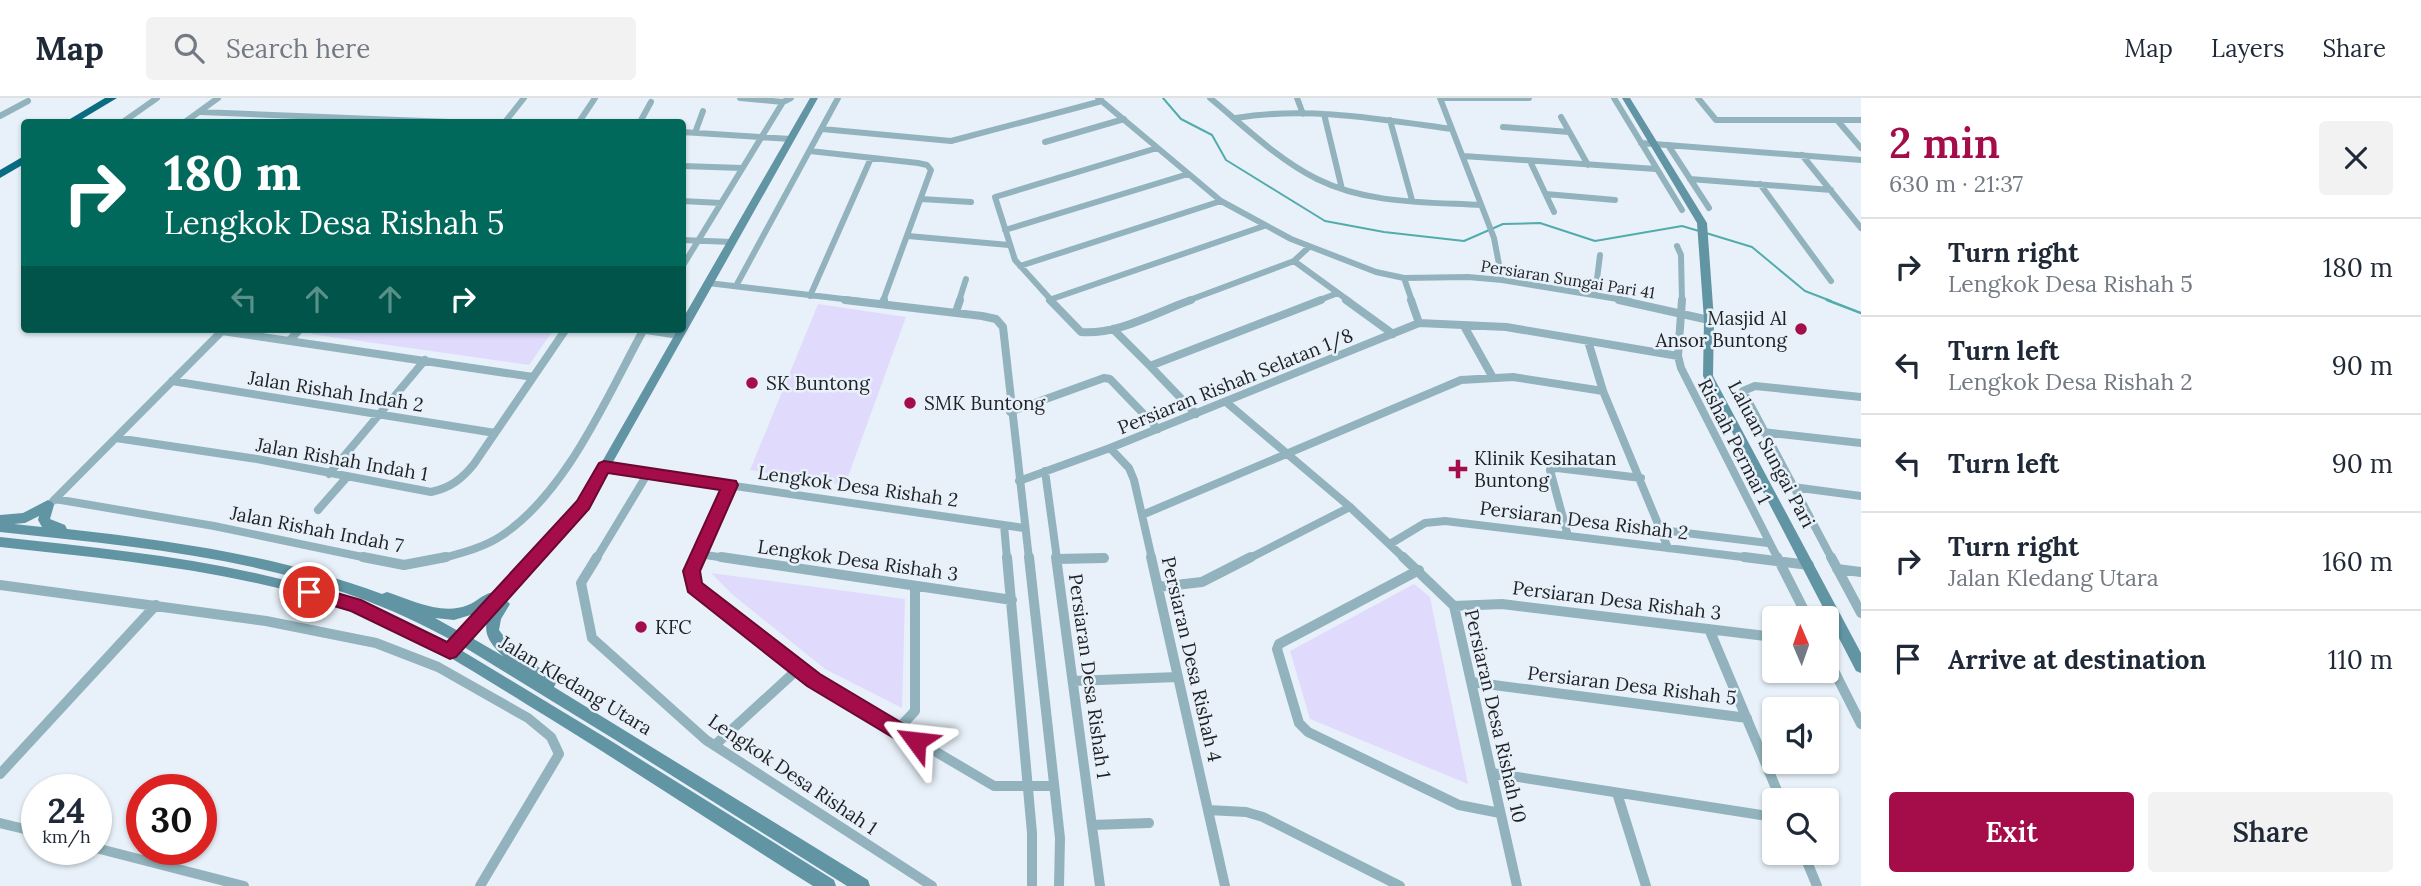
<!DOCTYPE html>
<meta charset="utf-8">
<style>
:root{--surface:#fff;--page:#f2f2f3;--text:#1f2937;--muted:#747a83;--line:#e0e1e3;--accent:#a40d4a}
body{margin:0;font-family:Lora,serif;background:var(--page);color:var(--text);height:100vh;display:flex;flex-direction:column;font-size:26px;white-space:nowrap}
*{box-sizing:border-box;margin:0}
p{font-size:23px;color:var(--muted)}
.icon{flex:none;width:38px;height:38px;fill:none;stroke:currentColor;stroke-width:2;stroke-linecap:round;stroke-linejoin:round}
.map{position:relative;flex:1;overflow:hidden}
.details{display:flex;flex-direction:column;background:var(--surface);width:560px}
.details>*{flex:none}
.guide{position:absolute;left:21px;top:21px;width:665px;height:214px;border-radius:7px;box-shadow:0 2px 5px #0004;background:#00695c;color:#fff;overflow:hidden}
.needle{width:46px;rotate:358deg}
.buttons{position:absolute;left:1762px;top:508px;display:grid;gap:14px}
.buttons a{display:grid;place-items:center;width:77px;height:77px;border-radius:7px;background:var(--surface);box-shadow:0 2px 5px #0004;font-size:35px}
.speed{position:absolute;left:21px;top:676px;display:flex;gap:14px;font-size:35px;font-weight:700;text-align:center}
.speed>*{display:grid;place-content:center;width:91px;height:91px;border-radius:50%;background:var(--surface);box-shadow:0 2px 5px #0004;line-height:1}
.speed small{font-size:18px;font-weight:400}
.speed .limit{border:10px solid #d22;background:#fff;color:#111}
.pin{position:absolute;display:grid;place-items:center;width:60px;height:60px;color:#fff;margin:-30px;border:4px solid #fff;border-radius:50%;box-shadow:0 2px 7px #0007}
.me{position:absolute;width:77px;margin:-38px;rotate:300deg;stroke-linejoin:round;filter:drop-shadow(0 0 5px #0008)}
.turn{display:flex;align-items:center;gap:24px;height:147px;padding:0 28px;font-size:32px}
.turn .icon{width:91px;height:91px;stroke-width:2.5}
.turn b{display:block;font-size:49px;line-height:60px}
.lanes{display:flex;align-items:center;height:66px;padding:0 28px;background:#0003;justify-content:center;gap:35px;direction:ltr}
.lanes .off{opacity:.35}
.round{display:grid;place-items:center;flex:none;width:74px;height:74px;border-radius:7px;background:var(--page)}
.headline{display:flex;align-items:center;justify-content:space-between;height:119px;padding:0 28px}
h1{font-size:42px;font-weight:600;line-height:52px;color:var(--accent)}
.button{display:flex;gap:14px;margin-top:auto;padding:14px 28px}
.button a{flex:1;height:80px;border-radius:7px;background:var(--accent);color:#fff;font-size:28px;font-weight:600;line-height:80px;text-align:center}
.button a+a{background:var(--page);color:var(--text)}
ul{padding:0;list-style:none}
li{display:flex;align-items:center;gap:21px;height:98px;padding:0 28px;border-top:2px solid var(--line)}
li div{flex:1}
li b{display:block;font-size:26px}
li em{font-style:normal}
header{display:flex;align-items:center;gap:42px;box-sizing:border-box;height:98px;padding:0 35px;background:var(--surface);border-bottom:2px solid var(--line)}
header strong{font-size:33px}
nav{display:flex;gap:38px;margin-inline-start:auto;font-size:24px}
.search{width:490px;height:63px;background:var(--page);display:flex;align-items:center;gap:18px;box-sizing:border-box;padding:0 24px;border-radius:7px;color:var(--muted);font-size:26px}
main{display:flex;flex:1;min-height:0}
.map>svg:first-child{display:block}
.green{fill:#e0dbfc}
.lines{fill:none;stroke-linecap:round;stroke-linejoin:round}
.stream-far1{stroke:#51acab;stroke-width:2}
.stream{stroke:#51acab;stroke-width:2.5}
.street-far2{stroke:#92b3bd;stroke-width:6}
.street-far1{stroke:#92b3bd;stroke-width:8}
.street{stroke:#92b3bd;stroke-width:10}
.secondary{fill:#6295a4;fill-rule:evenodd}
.highway{fill:#096c82;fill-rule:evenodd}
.route{fill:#a40d4a;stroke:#6b0830;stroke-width:2}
.poi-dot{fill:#a40d4a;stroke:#e8f1f9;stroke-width:2.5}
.labels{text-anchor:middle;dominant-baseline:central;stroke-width:5;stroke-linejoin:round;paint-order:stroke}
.far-street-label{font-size:16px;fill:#1f2225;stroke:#e8f1f9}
.poi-label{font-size:19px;fill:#1f2225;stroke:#e8f1f9;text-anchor:start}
.street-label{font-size:19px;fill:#1f2225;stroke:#e8f1f9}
</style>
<header>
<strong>Map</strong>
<div class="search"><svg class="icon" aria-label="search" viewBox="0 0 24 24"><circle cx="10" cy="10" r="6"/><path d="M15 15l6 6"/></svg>Search here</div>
<nav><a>Map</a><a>Layers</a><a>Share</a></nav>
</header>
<main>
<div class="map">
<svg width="1861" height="788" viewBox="0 0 1861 788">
<rect width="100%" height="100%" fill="#e8f1f9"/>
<path class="green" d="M818,206L906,219L845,387L750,372Z
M316,231H554L529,267L311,236Z
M711,475L905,501L902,610L825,571L733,497Z
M1414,486L1430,499L1468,686L1310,621L1290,553Z"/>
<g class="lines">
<path class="stream-far1" d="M1163,0L1181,21L1212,37L1226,62L1325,123L1384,134L1464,143L1503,126L1540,125L1595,143L1682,128L1699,133
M1706,135L1752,149L1805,193L1831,203"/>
<path class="stream" d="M1827,202L1861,215"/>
<path class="street-far2" d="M740,0L783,4
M1098,0L1221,103L1291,141L1376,174L1404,180L1468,179L1502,182L1630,203
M1210,0C1244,28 1277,61 1317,81C1367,106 1426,104 1481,107
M1297,0L1303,16
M1440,0L1494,140L1502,182
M1443,0H1529
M1614,0L1682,112
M1698,0L1716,22H1861
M200,14L449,24
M1324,16L1342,91
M0,18L28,3
M1561,19L1588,67
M1236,20C1308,8 1380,21 1452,31
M1390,22L1412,102
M1837,22L1861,50
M123,24L157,0
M185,24L218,0
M505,24L524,0
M579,24L595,0
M640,24L651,4
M1503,29L1569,34
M822,31L951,43L1102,3
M682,34L791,41
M695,35L703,13
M1045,44L1124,21
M1641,45L1861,62
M1668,47L1709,110
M810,53L918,65L927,67L931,72L883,203
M1802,57L1861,130
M1463,58L1656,71
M1530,63L1554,114
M682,68L742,70
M1690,81L1831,92
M1760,86L1831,183
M1546,96L1615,102
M921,101L971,104
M682,103L721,105
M1005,132L1188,76
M908,138L1009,147
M682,142L732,144
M1677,148L1681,157L1682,203
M1294,163L1349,203
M1020,168L1221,103
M682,169L783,4L791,0
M1404,180L1412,203
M708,185L860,203
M736,188L838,0
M1595,197L1600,157
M810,198L871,60
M1049,202L1264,128
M959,203L966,181
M1052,203L1015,162L995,99L1157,50
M1187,203L1294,163L1309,149
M1317,203L1338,195"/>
<path class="street-far1" d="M845,202L982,218L996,221L1003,229L1029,461
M1050,202L1081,234C1118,237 1157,214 1191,202
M1346,202L1393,236
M1619,202L1709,222
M1682,202L1678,258L1681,270L1778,461
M882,206L884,202
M956,214L960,202
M1419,225L1506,229L1678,258
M1464,228L1492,278
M640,231L679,237
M1113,231L1150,268L1321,202
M222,233L533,279
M290,242L300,231
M1588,243L1603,293L1668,450
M1150,268L1196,316
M172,283L495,335
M1226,304L1350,409L1405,461
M1010,314L1104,280L1110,281L1158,331
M1763,334L1861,345
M116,340L257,361L431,394C450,390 462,381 474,366L566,231
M1110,350L1129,370L1134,382L1152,461
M604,369L1024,430
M1045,373L1057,461
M329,376L425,262
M1019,383L1110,350L1419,225L1411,202
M1793,389L1861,398
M55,401L214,428L372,461
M53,403L224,231
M318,412L347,379
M1142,417L1461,282L1513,279L1603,293
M1004,427L1007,461
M1661,432L1768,445
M1568,438L1550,372L1557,370L1641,380
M1390,446L1425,425L1445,423L1759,461
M699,456L732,461
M440,461C461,455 483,450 501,438C567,395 607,298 644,231
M596,461L648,375
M697,461L730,387
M1061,461L1104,460
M1248,461L1350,409
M1832,461L1743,293L1755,288L1861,299"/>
<path class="street" d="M363,459L404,467L446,459
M597,459L581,485L592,540L706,642L932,788
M698,459L692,473L694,489L814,582L994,688H1054
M721,459L1012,502
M1007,459L1032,735V788
M1029,459L1060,740L1059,788
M1056,459L1100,788
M1151,459L1225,788
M1403,459L1454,508L1517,788
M1744,459L1809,467
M1777,459L1808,520
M1831,459L1861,515
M1057,461L1104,460
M1837,471L1861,474
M1419,472L1279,546L1277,551L1299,625L1308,634L1459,707L1500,715
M0,487L266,523L376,545L438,569L528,620L551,639L559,656L480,788
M1158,489L1202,484L1251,459
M1454,508L1502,506L1774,539
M1709,531L1781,702
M1827,559L1861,626
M1073,583L1178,579
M1471,584L1747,620
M897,632L915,613V488
M715,647L799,570
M1492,675L1774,719
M0,676L156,507
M1617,695L1646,788
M1208,712L1246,714L1263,719L1400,788
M0,725L37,734
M1092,727L1149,725
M96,750L244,788
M1803,754L1817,788"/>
<path class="secondary" d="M810,0H818L587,410L506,502L510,506L501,521L499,532L512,549L554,581L556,585L554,589L868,782L870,788H847L617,643L464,549L459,551L608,641L834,782L836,788H813C717,728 623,665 526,606C469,571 412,533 349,511C237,472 117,462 0,449V439C155,456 313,469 451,547L453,543C311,463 158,451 0,434V417L23,415L48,402L52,404L54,407L50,421L65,427L67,431C174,443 280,458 382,496L387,494C412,502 442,518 468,507C478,503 486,493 497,494L579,404L678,231H682V222ZM39,418L38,422L42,429L14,426L25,425ZM477,515L460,534L435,520L454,522ZM487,523C483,538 493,548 503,558L472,540Z
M1622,0H1630L1707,125L1714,222L1713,278L1861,555V575L1856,573L1703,278L1704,222L1697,125Z"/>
<path class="highway" d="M105,0H117L77,24H65Z
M24,58V66L0,80V72Z"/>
</g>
<path class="route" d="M604,363L736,383L738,387L700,473L702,485L820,576L922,637L925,643L922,649L916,652L909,649L807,588L688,494L683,473L720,392L608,375L589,411L456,559L450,561L351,513L303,499L300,494L303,489L309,487L361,502L447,544L577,403L599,365Z"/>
<g class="poi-dot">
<circle cx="1801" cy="231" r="7"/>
<circle cx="752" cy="285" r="7"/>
<circle cx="910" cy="305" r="7"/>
<path d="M1454.5 360.5h7v7h7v7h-7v7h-7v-7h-7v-7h7z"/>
<circle cx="641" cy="529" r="7"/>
</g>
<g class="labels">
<g class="far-street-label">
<text transform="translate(1568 181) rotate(9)">Persiaran Sungai Pari 41</text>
</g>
<g class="poi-label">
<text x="1787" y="220" text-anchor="end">Masjid Al<tspan x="1787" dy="22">Ansor Buntong</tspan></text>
<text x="766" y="285">SK Buntong</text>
<text x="924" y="305">SMK Buntong</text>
<text x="1474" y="360">Klinik Kesihatan<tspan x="1474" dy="22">Buntong</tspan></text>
<text x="655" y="529">KFC</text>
</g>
<g class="street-label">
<text transform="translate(1235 283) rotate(-22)">Persiaran Rishah Selatan 1/8</text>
<text transform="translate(336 293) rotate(9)">Jalan Rishah Indah 2</text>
<text transform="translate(1735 343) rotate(63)">Rishah Permai 1</text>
<text transform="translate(1772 356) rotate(62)">Laluan Sungai Pari</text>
<text transform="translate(342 361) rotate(10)">Jalan Rishah Indah 1</text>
<text transform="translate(858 388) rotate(8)">Lengkok Desa Rishah 2</text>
<text transform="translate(1584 422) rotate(7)">Persiaran Desa Rishah 2</text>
<text transform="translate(317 431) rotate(11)">Jalan Rishah Indah 7</text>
<text transform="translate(858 462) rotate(8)">Lengkok Desa Rishah 3</text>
<text transform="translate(1617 502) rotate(7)">Persiaran Desa Rishah 3</text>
<text transform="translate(1192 561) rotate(77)">Persiaran Desa Rishah 4</text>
<text transform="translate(1090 578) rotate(82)">Persiaran Desa Rishah 1</text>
<text transform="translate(576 587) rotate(31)">Jalan Kledang Utara</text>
<text transform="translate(1632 587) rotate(7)">Persiaran Desa Rishah 5</text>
<text transform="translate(1496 618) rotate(77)">Persiaran Desa Rishah 10</text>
<text transform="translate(793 676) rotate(34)">Lengkok Desa Rishah 1</text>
</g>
</g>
</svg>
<div class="buttons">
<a><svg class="needle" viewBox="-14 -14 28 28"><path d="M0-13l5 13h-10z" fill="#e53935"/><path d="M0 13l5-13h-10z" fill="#747a83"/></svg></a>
<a><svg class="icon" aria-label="sound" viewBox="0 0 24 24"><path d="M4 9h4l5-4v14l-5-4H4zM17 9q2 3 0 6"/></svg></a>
<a><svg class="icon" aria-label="search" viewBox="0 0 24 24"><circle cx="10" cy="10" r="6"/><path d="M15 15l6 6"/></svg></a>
</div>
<div class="speed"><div>24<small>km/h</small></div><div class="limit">30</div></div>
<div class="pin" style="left:309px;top:494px;background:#d93025"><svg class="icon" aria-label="arrive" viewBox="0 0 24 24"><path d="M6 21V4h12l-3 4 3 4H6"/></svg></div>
<svg class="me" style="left:916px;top:643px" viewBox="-20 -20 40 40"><path d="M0-17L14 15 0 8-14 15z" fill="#a40d4a" stroke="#fff" stroke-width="4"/></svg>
<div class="guide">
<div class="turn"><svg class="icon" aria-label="right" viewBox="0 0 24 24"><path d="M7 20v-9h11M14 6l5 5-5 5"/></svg><div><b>180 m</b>Lengkok Desa Rishah 5</div></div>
<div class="lanes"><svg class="icon off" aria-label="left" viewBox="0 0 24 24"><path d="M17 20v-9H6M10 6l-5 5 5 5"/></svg><svg class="icon off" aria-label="ahead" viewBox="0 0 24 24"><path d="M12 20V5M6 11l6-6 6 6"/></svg><svg class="icon off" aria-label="ahead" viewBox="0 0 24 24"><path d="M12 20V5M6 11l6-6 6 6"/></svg><svg class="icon" aria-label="right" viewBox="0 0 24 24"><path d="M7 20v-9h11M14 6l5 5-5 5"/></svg></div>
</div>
</div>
<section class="details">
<div class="headline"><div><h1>2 min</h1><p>630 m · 21:37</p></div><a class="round"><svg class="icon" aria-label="close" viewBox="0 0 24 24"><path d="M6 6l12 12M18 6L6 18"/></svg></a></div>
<ul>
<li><svg class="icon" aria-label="right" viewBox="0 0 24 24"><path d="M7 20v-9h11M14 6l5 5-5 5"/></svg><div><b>Turn right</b><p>Lengkok Desa Rishah 5</p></div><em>180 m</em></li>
<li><svg class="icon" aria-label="left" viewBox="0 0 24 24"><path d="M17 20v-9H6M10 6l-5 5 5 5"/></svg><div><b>Turn left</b><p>Lengkok Desa Rishah 2</p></div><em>90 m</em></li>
<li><svg class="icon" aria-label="left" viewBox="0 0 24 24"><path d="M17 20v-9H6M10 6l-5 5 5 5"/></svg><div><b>Turn left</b></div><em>90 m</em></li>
<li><svg class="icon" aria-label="right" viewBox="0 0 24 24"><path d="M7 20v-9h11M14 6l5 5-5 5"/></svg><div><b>Turn right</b><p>Jalan Kledang Utara</p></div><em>160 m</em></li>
<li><svg class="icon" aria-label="arrive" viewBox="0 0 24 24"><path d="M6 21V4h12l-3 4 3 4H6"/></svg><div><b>Arrive at destination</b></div><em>110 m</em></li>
</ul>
<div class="button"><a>Exit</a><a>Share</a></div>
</section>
</main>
